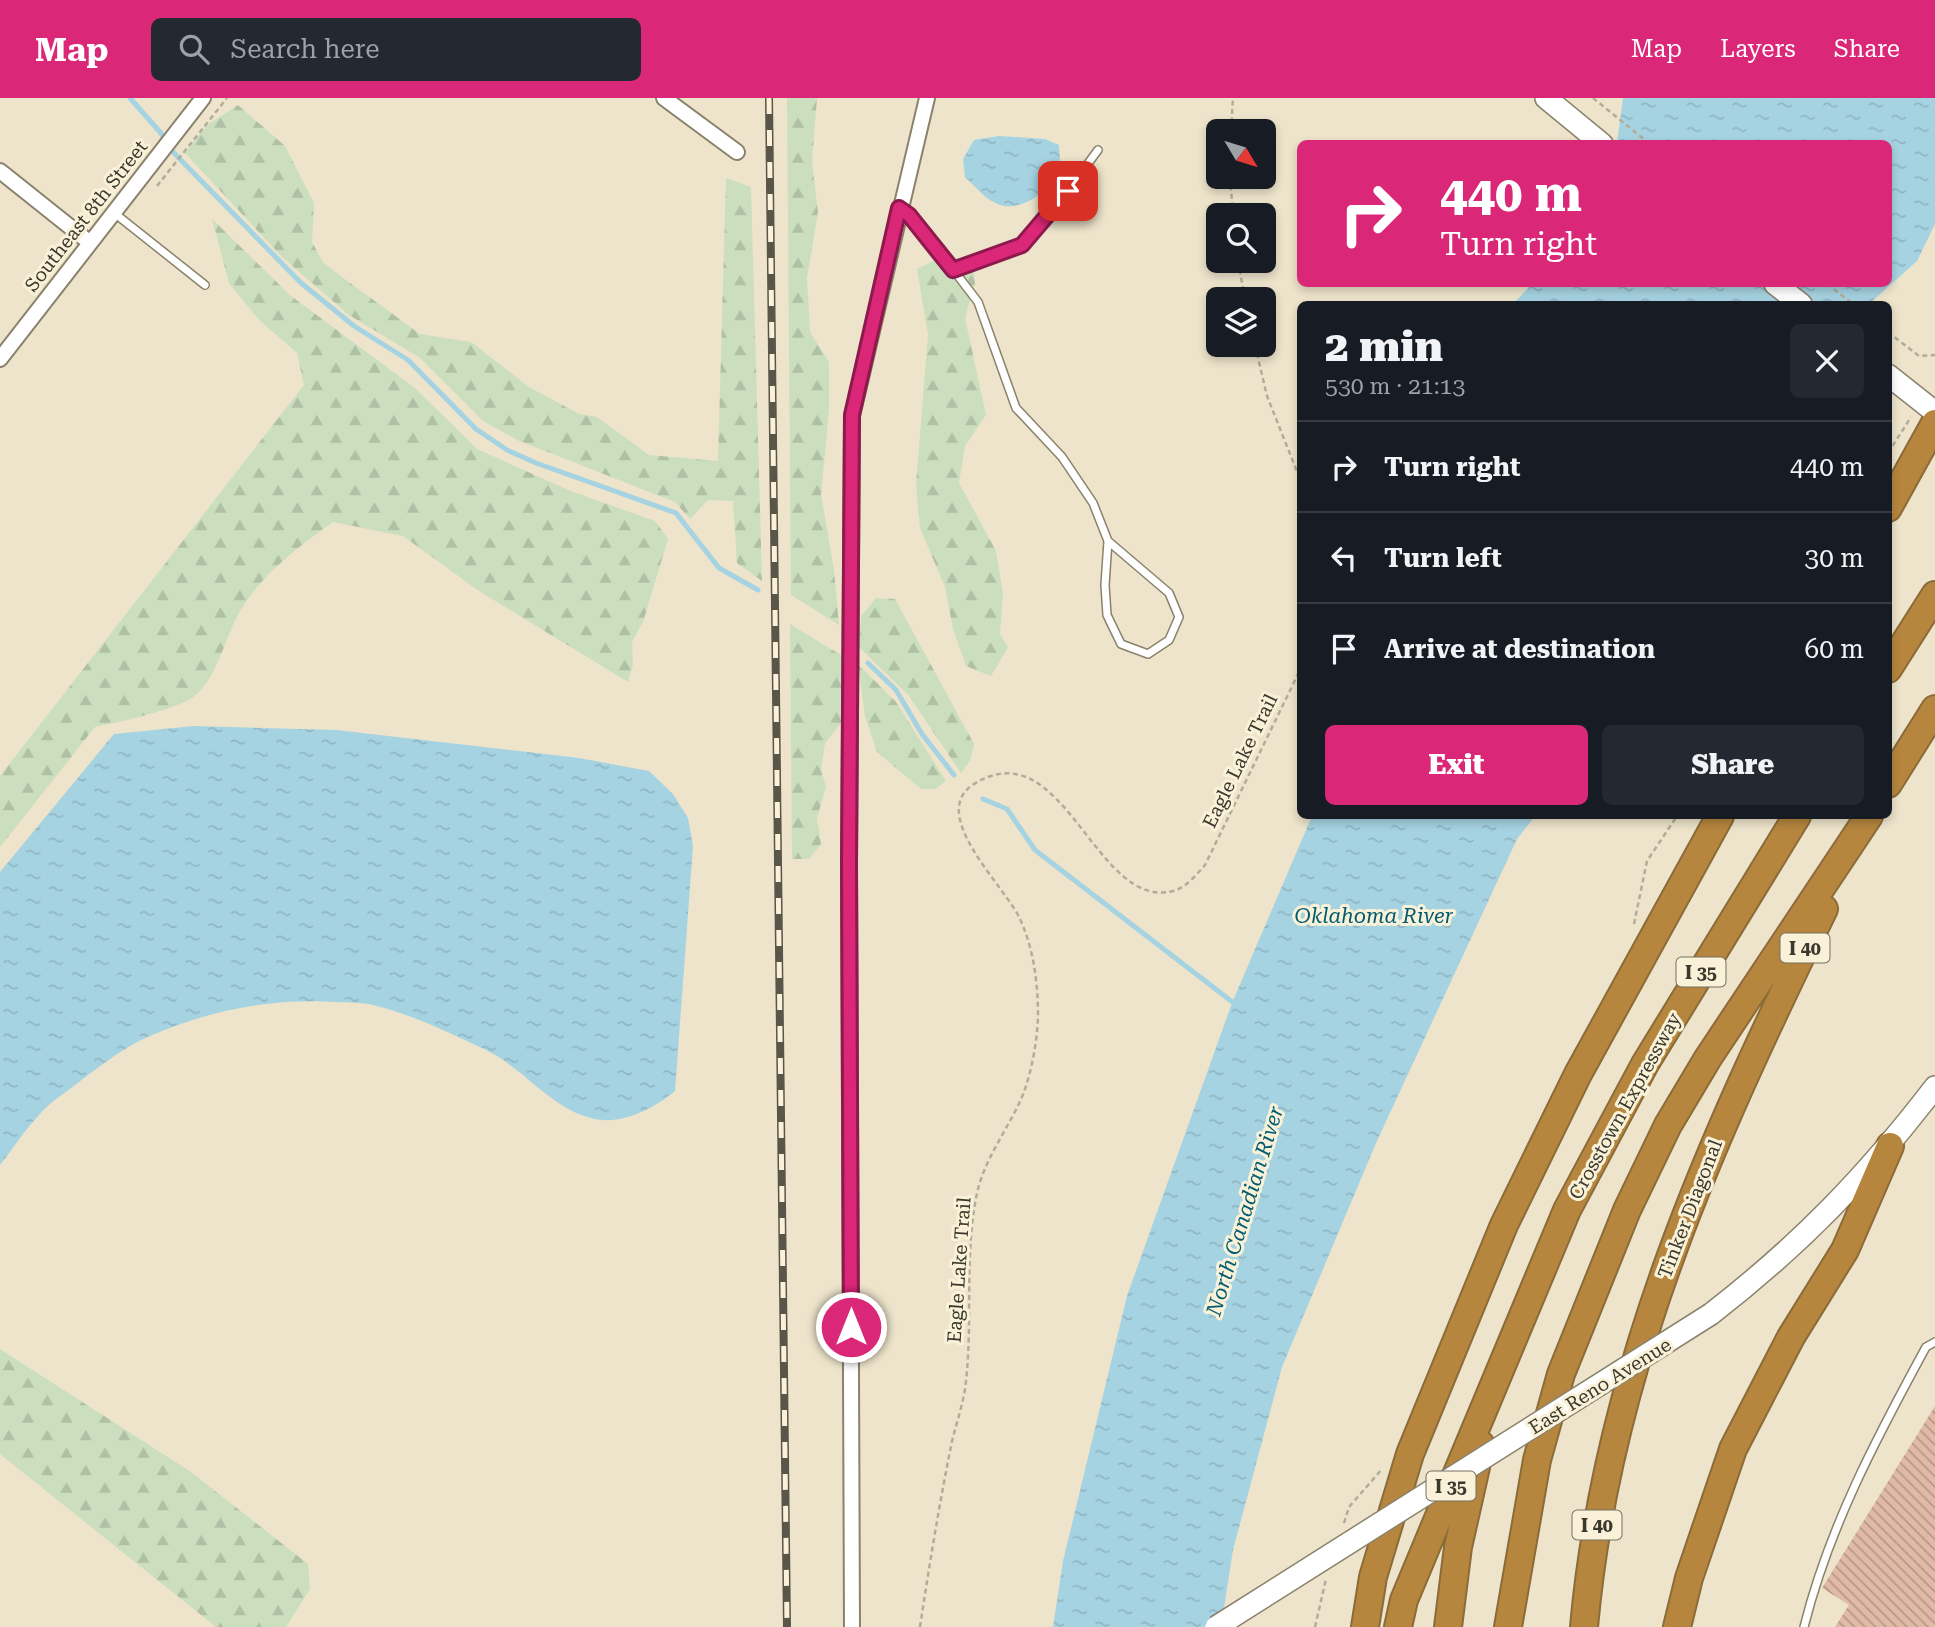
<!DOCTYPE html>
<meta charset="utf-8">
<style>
:root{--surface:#171b24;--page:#242831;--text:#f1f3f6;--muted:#9ea1a6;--line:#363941;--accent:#db2777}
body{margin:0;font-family:"Roboto Serif",serif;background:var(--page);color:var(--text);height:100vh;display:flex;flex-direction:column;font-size:26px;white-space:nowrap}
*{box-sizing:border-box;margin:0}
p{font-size:23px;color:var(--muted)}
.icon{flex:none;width:38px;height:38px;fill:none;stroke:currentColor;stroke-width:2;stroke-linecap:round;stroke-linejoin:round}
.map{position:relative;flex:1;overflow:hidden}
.drawer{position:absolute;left:1297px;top:203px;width:595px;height:518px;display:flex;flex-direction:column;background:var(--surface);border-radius:10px;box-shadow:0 4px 10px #0003}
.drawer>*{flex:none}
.banner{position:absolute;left:1297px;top:42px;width:595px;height:147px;border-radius:10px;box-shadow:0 4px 10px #0003;background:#db2777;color:#fff;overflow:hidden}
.needle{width:46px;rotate:128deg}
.buttons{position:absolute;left:1206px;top:21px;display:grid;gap:14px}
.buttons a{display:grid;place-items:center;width:70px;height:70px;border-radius:10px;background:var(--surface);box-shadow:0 4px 10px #0003;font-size:35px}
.pin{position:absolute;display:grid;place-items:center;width:60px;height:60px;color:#fff;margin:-30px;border-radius:14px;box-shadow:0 4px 10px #0006}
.me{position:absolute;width:77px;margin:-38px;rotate:0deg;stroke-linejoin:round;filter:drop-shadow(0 0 5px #0008)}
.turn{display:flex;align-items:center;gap:24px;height:147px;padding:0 28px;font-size:32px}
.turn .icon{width:91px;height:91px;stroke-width:2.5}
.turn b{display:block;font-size:49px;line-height:60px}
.round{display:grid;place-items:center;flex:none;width:74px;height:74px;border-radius:10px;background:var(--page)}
.head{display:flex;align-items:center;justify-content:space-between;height:119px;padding:0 28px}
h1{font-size:42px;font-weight:800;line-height:52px}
.cta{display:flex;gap:14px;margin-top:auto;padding:14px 28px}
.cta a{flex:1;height:80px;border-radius:10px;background:var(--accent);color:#fff;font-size:28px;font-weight:800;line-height:80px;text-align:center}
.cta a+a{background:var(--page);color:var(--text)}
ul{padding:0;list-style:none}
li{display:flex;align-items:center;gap:21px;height:91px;padding:0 28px;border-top:2px solid var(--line)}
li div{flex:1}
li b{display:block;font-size:26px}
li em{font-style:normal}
header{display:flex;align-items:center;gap:42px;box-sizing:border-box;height:98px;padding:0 35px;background:var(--accent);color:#fff}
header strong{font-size:33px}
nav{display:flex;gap:38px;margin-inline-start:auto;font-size:24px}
.search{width:490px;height:63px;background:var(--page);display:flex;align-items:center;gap:18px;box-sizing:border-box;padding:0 24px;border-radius:10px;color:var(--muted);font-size:26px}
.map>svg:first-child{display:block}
.forest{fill:url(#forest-firs)}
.water{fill:url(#water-ripples)}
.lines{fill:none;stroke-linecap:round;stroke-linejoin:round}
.stream{stroke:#a6d3e2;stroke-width:5}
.building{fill:url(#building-back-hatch)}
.lane-casing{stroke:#8a826b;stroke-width:10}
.street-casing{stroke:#8a826b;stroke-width:18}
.secondary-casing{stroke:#8a826b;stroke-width:24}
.highway-casing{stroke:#8b6b38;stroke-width:30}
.path{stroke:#b3ac98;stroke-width:2.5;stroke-dasharray:5 3.5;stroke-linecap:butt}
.lane{stroke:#fff;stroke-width:7}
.street{stroke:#fff;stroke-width:14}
.secondary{stroke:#fff;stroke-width:21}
.highway{stroke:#b6863e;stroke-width:26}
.rail-casing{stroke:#595548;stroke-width:8}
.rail{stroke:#faf2d8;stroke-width:5;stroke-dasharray:16;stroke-linecap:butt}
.secondary-bridge-casing{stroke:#8a826b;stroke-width:24;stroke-linecap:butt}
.secondary-bridge{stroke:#fff;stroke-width:21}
.route-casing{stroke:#8e194d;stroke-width:18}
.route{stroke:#db2777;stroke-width:12}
.labels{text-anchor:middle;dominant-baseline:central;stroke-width:6;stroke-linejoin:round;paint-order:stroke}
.shield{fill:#faf2d8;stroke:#747061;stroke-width:2}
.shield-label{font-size:18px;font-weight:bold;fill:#3b382e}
.street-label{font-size:19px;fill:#3b382e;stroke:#faf2d8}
.water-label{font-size:21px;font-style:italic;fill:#005c72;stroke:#faf2d8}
</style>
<header>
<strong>Map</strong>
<div class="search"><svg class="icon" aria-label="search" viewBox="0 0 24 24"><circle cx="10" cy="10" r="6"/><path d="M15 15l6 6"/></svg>Search here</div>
<nav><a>Map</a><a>Layers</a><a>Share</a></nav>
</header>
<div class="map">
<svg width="1935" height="1529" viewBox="0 0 1935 1529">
<defs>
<pattern id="forest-firs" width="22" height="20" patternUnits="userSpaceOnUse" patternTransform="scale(1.75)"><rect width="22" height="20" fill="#cbdfbf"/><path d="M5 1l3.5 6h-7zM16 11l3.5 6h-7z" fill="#afc0a4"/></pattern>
<pattern id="water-ripples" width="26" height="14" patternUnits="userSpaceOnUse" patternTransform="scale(1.75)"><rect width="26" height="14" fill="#a6d3e2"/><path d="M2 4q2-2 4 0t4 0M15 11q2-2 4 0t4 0" fill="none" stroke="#90b6c2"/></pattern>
<pattern id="building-back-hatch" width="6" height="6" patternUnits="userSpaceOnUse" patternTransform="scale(1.75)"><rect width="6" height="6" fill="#e0baa7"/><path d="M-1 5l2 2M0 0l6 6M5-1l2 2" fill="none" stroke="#b79888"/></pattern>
</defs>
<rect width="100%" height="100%" fill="#ede4cb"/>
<path class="forest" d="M787,0H817L812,64L818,114L807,180L810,234L829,264V312L821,396L834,472L839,527L791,497Z
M238,7L285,48L314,105L312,144L323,164L342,179L420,236L471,244L529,289L579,316L597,319L649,357L718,363L726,80L751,89L762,483L737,465L733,403L708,402L690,421L675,404L517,342L483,323L420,260L349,217L282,159L185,55L206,28Z
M212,121L291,198L415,290L477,351L573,394L655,423L668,441L643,524L632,544L633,566L628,584L479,493L403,438L333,424C297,450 260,477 238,517C225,540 215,585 192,600C171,613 119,624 95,629L0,749V678L304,287L297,255L259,222L229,185Z
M944,158L973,162L975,185L965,220L986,317L965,348L959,385L996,453L1003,496L1000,536L1008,549L991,578L966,568L953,531L945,489L920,430L916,387L928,236L917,171Z
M876,500L895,501L974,646L970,663L961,675L909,598L859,549L861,518Z
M790,526L844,559L842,624L825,645L821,672L826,689L817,720L821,746L809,761H792Z
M858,566L896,604L946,683L935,691H921L877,654L865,618Z
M0,1251L191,1374L308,1466L310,1491L286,1529H216L0,1356Z"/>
<path class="water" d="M1623,0H1935V126L1917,163L1869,206H1513L1532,186H1888V46L1617,45Z
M999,38L1045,41L1059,47C1059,54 1061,62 1059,69C1053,90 1027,111 1004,108C988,105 976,89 965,79L963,61L974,42Z
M194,628L336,632L579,660L649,673L673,696L688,720L693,748L675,993C657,1008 628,1024 603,1022C556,1018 526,971 486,952C450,935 411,916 373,907C361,904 348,905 336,904C271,900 210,912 150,938C117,952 87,979 59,999C35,1016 18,1044 0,1067V774L114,636Z
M1312,718H1535L1517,741L1376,1045L1282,1269L1233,1452L1221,1529H1053L1063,1463L1127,1198L1232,905Z"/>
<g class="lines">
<path class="stream" d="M130,0L160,34L174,55L300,184L354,228L408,262L476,331L507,352L536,365L676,415L719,470L758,492
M868,565L896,592L922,636L954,677
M983,701L1007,711L1035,752L1235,906"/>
</g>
<path class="building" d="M1935,1308V1529H1835L1849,1507L1822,1490Z"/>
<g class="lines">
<g class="lane-casing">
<path id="lane" d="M900,110L932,144L978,204L1016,310L1062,359L1093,405L1108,443L1105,487L1107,517L1121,546L1148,556L1169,542L1179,519L1169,495L1108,443
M113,114L205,187
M953,172L1022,147L1053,113L1098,52
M1804,1529C1829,1429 1877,1339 1926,1249L1935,1244"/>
</g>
<g class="street-casing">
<path id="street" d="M664,0L737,54
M0,73L89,144
M0,261L203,0
M852,1529L849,765L852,318L927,0"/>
</g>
<g class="secondary-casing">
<path id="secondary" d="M1546,0L1602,46
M1775,186L1801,206
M1888,277L1935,314
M1711,1216C1800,1147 1866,1079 1935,989"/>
</g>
<g class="highway-casing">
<path id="highway" d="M1888,410L1935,325
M1888,571L1935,497
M1888,686L1935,611
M1365,1529L1373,1479L1410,1356L1504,1127L1578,976L1720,718
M1398,1529L1404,1502L1567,1112L1645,966L1797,718
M1448,1529L1458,1449L1481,1347
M1508,1529L1537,1362L1561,1276L1627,1112L1668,1027L1708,960L1869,718
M1584,1529C1607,1270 1711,1042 1824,811
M1677,1529L1689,1480L1733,1351L1791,1239L1845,1152L1890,1048"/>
</g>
<path class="path" d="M1593,0L1650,46
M1231,33L1233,0
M1230,79L1233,117
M157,88L227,0
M1238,163L1245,201
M1827,186L1853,206
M1888,234L1919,258L1935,257
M1255,247L1267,298L1300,381
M1888,355L1911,319
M1634,826L1647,763L1677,718
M1344,1425L1349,1409L1382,1371
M920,1529C929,1469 939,1408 951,1348C955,1329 962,1310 965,1291C974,1225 963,1155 978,1091C987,1056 1011,1027 1024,994C1032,971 1037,944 1038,919C1038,885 1034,852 1020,821C1006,789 926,716 974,686C1064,630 1095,813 1173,793C1186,790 1196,777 1205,767L1300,572
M1315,1529L1326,1481"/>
<use href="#lane" class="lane"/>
<use href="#street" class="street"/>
<use href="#secondary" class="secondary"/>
<use href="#highway" class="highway"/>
<g class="rail-casing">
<path id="rail" d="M769,0L787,1529"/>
</g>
<use href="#rail" class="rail"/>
<g class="secondary-bridge-casing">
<path id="secondary-bridge" d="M1216,1529L1711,1216"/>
</g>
<use href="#secondary-bridge" class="secondary-bridge"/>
</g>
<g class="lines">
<g class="route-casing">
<path id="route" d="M851,1229L849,765L852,317L899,110L909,117L953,172L1022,147L1068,93"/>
</g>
<use href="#route" class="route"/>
</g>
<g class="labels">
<g class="shield">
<rect x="1780.5" y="835.5" width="49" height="29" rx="5"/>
<rect x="1676.5" y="859.5" width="49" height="29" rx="5"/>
<rect x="1426.5" y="1373.5" width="49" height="29" rx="5"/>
<rect x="1572.5" y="1412.5" width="49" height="29" rx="5"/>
</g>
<g class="shield-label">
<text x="1805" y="850">I 40</text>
<text x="1701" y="874">I 35</text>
<text x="1451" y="1388">I 35</text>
<text x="1597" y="1427">I 40</text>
</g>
<g class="street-label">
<text transform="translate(86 118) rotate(-52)">Southeast 8th Street</text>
<text transform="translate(1240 663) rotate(-64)">Eagle Lake Trail</text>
<text transform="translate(1625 1008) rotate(-61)">Crosstown Expressway</text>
<text transform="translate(1690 1111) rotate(-69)">Tinker Diagonal</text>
<text transform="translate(959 1172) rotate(-86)">Eagle Lake Trail</text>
<text transform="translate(1600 1288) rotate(-32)">East Reno Avenue</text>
</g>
<g class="water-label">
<text x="1374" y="818">Oklahoma River</text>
<text transform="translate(1245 1113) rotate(-73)">North Canadian River</text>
</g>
</g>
</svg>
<div class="buttons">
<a><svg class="needle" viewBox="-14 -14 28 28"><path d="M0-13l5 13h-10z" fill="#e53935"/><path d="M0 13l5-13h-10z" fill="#9ea1a6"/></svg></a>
<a><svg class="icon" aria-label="search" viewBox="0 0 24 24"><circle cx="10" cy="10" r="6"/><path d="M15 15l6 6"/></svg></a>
<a><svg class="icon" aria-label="layers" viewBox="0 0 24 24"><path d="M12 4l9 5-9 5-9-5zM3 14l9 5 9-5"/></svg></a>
</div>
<div class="pin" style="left:1068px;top:93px;background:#d93025"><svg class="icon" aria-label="arrive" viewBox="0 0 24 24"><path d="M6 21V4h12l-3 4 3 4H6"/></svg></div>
<svg class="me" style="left:851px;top:1229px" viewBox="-20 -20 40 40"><circle r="17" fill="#db2777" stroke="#fff" stroke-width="3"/><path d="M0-11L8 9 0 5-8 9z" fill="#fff"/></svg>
<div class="banner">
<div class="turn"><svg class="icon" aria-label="right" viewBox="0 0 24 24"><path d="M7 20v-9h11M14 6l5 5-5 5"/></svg><div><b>440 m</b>Turn right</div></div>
</div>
<section class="drawer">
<div class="head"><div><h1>2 min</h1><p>530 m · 21:13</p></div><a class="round"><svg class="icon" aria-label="close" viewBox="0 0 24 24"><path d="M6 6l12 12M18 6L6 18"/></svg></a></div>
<ul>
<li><svg class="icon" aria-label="right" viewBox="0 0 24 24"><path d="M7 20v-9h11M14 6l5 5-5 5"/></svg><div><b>Turn right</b></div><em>440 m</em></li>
<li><svg class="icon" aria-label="left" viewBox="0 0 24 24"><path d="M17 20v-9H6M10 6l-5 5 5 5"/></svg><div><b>Turn left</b></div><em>30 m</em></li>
<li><svg class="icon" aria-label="arrive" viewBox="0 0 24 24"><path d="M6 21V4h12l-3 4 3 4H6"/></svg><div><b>Arrive at destination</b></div><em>60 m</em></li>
</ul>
<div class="cta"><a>Exit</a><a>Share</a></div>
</section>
</div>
